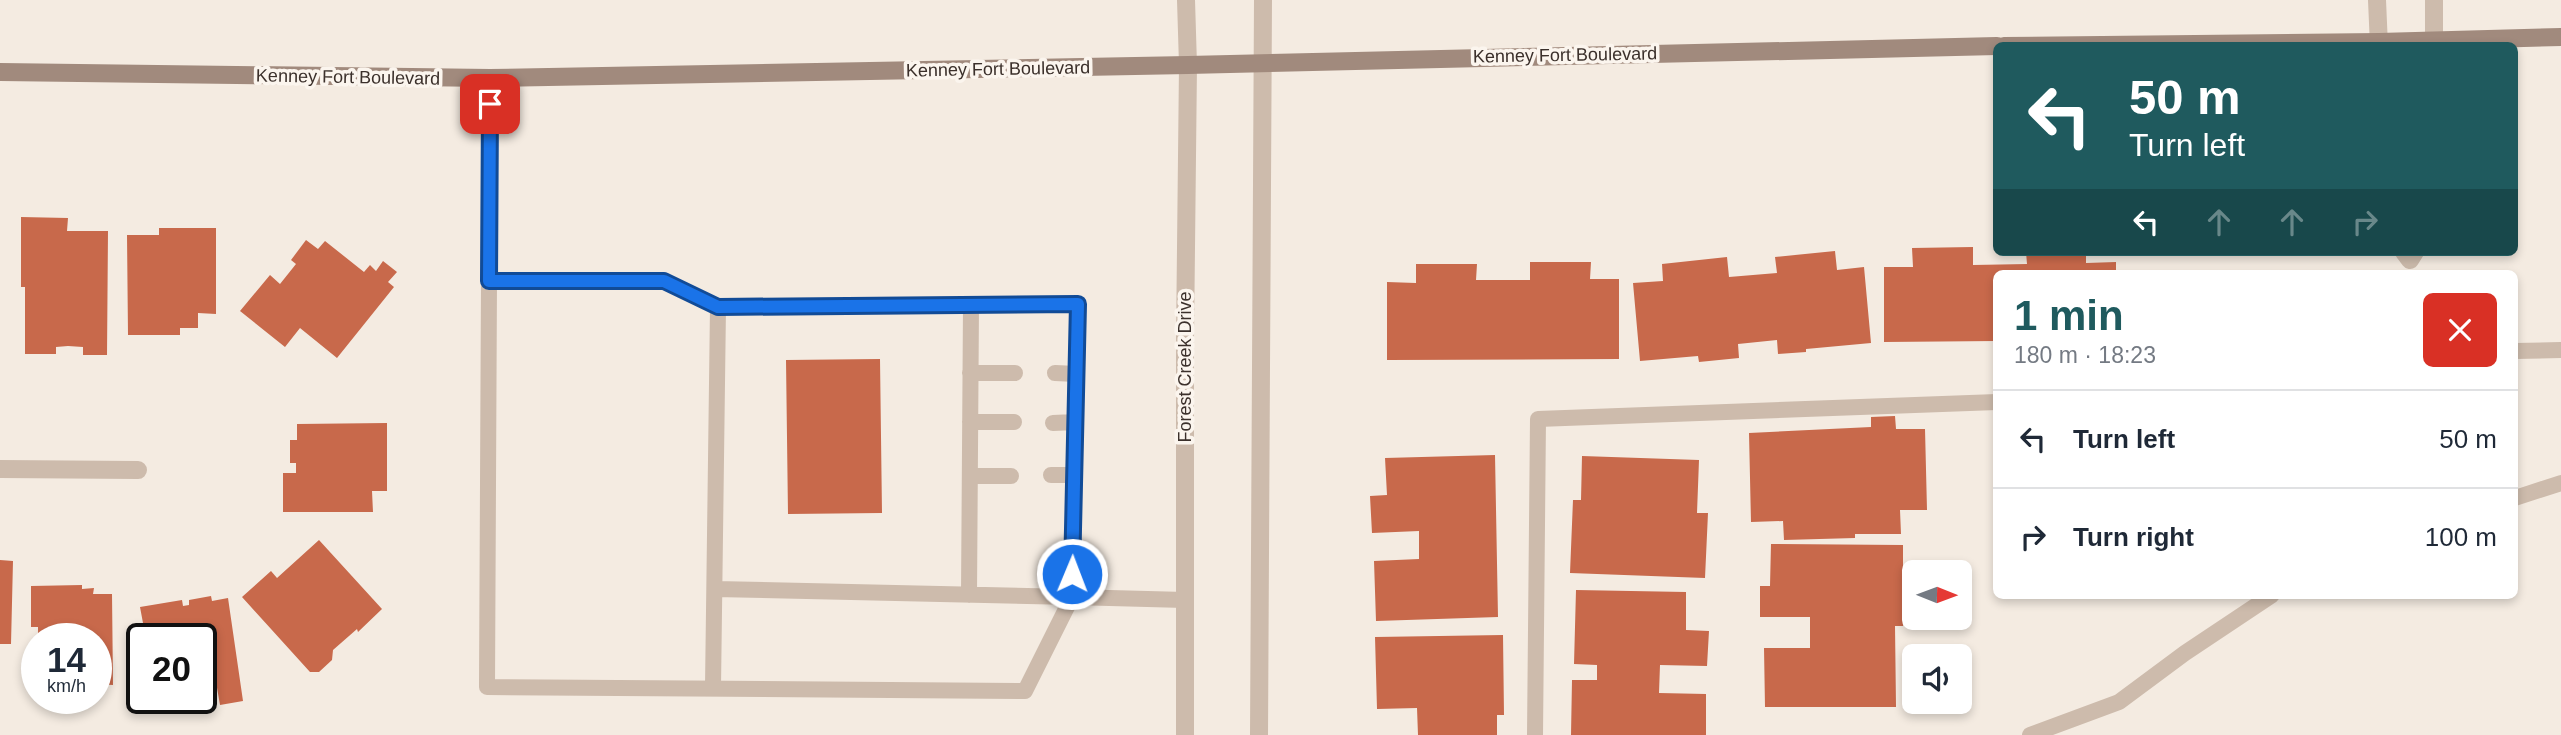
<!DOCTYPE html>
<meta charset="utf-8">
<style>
:root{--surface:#fff;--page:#f2f2f3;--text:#1f2937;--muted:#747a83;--line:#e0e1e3;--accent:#1f5a5e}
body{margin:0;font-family:Helvetica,sans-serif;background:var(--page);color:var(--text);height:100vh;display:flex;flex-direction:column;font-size:26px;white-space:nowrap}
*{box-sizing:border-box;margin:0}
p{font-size:23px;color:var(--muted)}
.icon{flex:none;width:38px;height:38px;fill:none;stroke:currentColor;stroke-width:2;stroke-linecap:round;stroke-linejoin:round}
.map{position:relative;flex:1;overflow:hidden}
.panel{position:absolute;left:1993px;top:270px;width:525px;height:329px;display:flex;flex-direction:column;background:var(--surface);border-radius:10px;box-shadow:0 4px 10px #0003}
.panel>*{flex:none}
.hud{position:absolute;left:1993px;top:42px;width:525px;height:214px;border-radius:10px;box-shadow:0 4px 10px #0003;background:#1f5a5e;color:#fff;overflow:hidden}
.needle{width:46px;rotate:91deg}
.tools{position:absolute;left:1902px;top:560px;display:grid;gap:14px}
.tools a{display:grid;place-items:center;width:70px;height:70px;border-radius:10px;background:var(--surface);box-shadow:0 4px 10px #0003;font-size:35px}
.speed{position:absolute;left:21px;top:623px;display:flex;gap:14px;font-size:35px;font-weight:700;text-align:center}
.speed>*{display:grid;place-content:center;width:91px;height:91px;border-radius:50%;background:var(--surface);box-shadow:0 4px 10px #0003;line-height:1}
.speed small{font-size:18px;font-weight:400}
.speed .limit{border:4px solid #111;border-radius:10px;background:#fff;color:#111}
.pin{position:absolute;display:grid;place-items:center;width:60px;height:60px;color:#fff;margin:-30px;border-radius:14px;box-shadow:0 4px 10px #0006}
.me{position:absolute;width:77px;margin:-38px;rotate:1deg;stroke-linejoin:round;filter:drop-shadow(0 0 5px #0008)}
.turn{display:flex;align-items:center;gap:24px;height:147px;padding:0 21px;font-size:32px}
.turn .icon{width:91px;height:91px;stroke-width:2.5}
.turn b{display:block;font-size:49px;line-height:60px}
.lanes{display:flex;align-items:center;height:66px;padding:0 21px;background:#0003;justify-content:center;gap:35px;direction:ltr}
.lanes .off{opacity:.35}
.round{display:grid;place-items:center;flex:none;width:74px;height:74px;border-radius:10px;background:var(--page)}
.headline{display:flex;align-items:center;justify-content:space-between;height:119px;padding:0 21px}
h1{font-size:42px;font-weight:600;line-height:52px;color:var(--accent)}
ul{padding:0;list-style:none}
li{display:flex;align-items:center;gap:21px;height:98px;padding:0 21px;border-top:2px solid var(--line)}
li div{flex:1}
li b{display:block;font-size:26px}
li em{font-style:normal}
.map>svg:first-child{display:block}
.building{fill:#c8694b}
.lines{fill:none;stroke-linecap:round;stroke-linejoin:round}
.service{stroke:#cdbbac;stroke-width:16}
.minor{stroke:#cdbbac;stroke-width:18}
.tertiary{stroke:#cdbbac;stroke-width:18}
.secondary{stroke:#a18a7d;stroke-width:18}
.route-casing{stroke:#114b97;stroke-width:18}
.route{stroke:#1a73e8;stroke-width:12}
.labels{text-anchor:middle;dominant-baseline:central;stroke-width:7;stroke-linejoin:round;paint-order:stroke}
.street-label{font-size:18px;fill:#3b302b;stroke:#fbf5ee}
</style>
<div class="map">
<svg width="2561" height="735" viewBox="0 0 2561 735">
<rect width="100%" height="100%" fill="#f4ebe1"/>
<path class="building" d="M21,217L68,218L67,231H108L107,355H83V347L68,346L56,347V354H25V287H21Z
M159,228H216V314L198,313V328H180V335H128L127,235H159Z
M306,240L318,249L325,241L364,272L370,265L376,271L383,261L397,272L388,282L394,287L337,358L300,328L285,347L240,311L270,275L280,284L296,264L291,260Z
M1973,247V265L2027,264L2026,252H2086V263L2116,262V273H1997V341L1884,342V267H1913L1912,248Z
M1835,251L1837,270L1864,267L1871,343L1806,349V352L1778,354L1777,340L1738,344L1739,358L1699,362L1698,356L1640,361L1633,283L1663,281L1662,264L1727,257L1729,277L1777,273L1775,257Z
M1530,262H1591L1590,279H1619V359L1387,360V282L1416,283V264H1477L1476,280H1530Z
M880,359L882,513L788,514L786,360Z
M1895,416L1896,429H1925L1927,510H1900L1901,534H1855V538L1784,540L1783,521L1751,522L1749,433L1871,427V417Z
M387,423V491H372L373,512H283V473H296V463H290V440H297V424Z
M1495,455L1498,617L1376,621L1374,561L1419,559V531L1372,533L1370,496L1387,495L1385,458Z
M1582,456L1699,460L1697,513H1708L1705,578L1570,573L1573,500H1581Z
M319,540L382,609L358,632L357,629L333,650L332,660L319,672H310L242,597L271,571L277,578Z
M1771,544L1903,545V626H1895L1896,707H1765L1764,648H1810V617H1760V586H1770Z
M0,560L13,561L11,644H0Z
M82,585V589L94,588L93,594H112L113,685L96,684V639H38V627H31V586Z
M1576,590L1686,592V630L1709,631L1707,666L1660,665L1659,693L1706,694V735H1571L1572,680H1597V665L1574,664Z
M211,596L212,601L228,598L243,701L220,705L216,682L201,685V639H146L140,607L182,600L183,606L189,605V600Z
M1503,635L1504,715H1497V735H1418L1417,708L1377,709L1375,637Z
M50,698H78V702H50Z"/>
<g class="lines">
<path class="service" d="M490,78L487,687L1025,691L1072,597L1185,600
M489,280L664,281L718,307L1078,304L1072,597L715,589
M2515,351L2561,350
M970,373H1015
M1055,373L1076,374
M970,422H1014
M1053,423L1075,422
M1051,475H1074
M970,476H1011
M2515,498L2561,483
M969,595L971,305
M713,687L718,307
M1535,735L1538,419L1997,402
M2030,735L2119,702L2185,653L2272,595"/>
<path class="minor" d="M2377,0L2379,46
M2434,46V0
M2404,252L2410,260L2415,252
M0,469L138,470"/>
<path class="tertiary" d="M1185,735V339L1188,65L1186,0
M1259,735L1263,0"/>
<path class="secondary" d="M2004,46L2379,42L2561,37
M0,72L490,78L1188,65L1997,46"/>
</g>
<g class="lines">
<g class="route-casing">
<path id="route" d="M490,104L489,281H664L718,307L1078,304L1072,574"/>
</g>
<use href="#route" class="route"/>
</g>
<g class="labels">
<g class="street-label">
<text transform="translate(1565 55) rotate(-1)">Kenney Fort Boulevard</text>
<text transform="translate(998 69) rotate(-1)">Kenney Fort Boulevard</text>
<text transform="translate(348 77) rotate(1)">Kenney Fort Boulevard</text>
<text transform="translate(1185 367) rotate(-90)">Forest Creek Drive</text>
</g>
</g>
</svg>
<div class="tools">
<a><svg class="needle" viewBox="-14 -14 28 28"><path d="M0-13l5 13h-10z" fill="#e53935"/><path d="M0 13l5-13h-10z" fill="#747a83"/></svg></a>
<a><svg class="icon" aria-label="sound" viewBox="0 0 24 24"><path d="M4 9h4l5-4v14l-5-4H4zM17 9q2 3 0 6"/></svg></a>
</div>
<div class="speed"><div>14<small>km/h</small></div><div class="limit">20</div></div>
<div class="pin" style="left:490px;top:104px;background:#d93025"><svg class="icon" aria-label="arrive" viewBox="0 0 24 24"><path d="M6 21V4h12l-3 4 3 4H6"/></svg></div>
<svg class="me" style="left:1072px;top:574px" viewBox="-20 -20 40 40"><circle r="17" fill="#1a73e8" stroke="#fff" stroke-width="3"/><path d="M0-11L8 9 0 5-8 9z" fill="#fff"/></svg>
<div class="hud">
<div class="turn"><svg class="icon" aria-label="left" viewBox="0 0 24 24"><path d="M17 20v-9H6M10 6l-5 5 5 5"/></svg><div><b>50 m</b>Turn left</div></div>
<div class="lanes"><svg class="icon" aria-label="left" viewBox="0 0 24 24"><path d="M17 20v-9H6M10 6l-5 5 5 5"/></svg><svg class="icon off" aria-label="ahead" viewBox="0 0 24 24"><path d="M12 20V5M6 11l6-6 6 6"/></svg><svg class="icon off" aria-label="ahead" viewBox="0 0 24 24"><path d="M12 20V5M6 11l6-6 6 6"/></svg><svg class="icon off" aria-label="right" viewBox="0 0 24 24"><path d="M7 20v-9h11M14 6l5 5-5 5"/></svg></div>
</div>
<section class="panel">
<div class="headline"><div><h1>1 min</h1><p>180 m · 18:23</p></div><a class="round" style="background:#d93025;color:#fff"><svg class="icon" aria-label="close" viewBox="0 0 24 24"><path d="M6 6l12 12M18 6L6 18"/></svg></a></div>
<ul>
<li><svg class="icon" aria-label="left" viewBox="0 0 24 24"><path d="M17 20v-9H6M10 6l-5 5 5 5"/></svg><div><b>Turn left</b></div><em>50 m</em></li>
<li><svg class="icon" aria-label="right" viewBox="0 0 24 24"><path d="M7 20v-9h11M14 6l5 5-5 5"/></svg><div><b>Turn right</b></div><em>100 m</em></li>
</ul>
</section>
</div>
